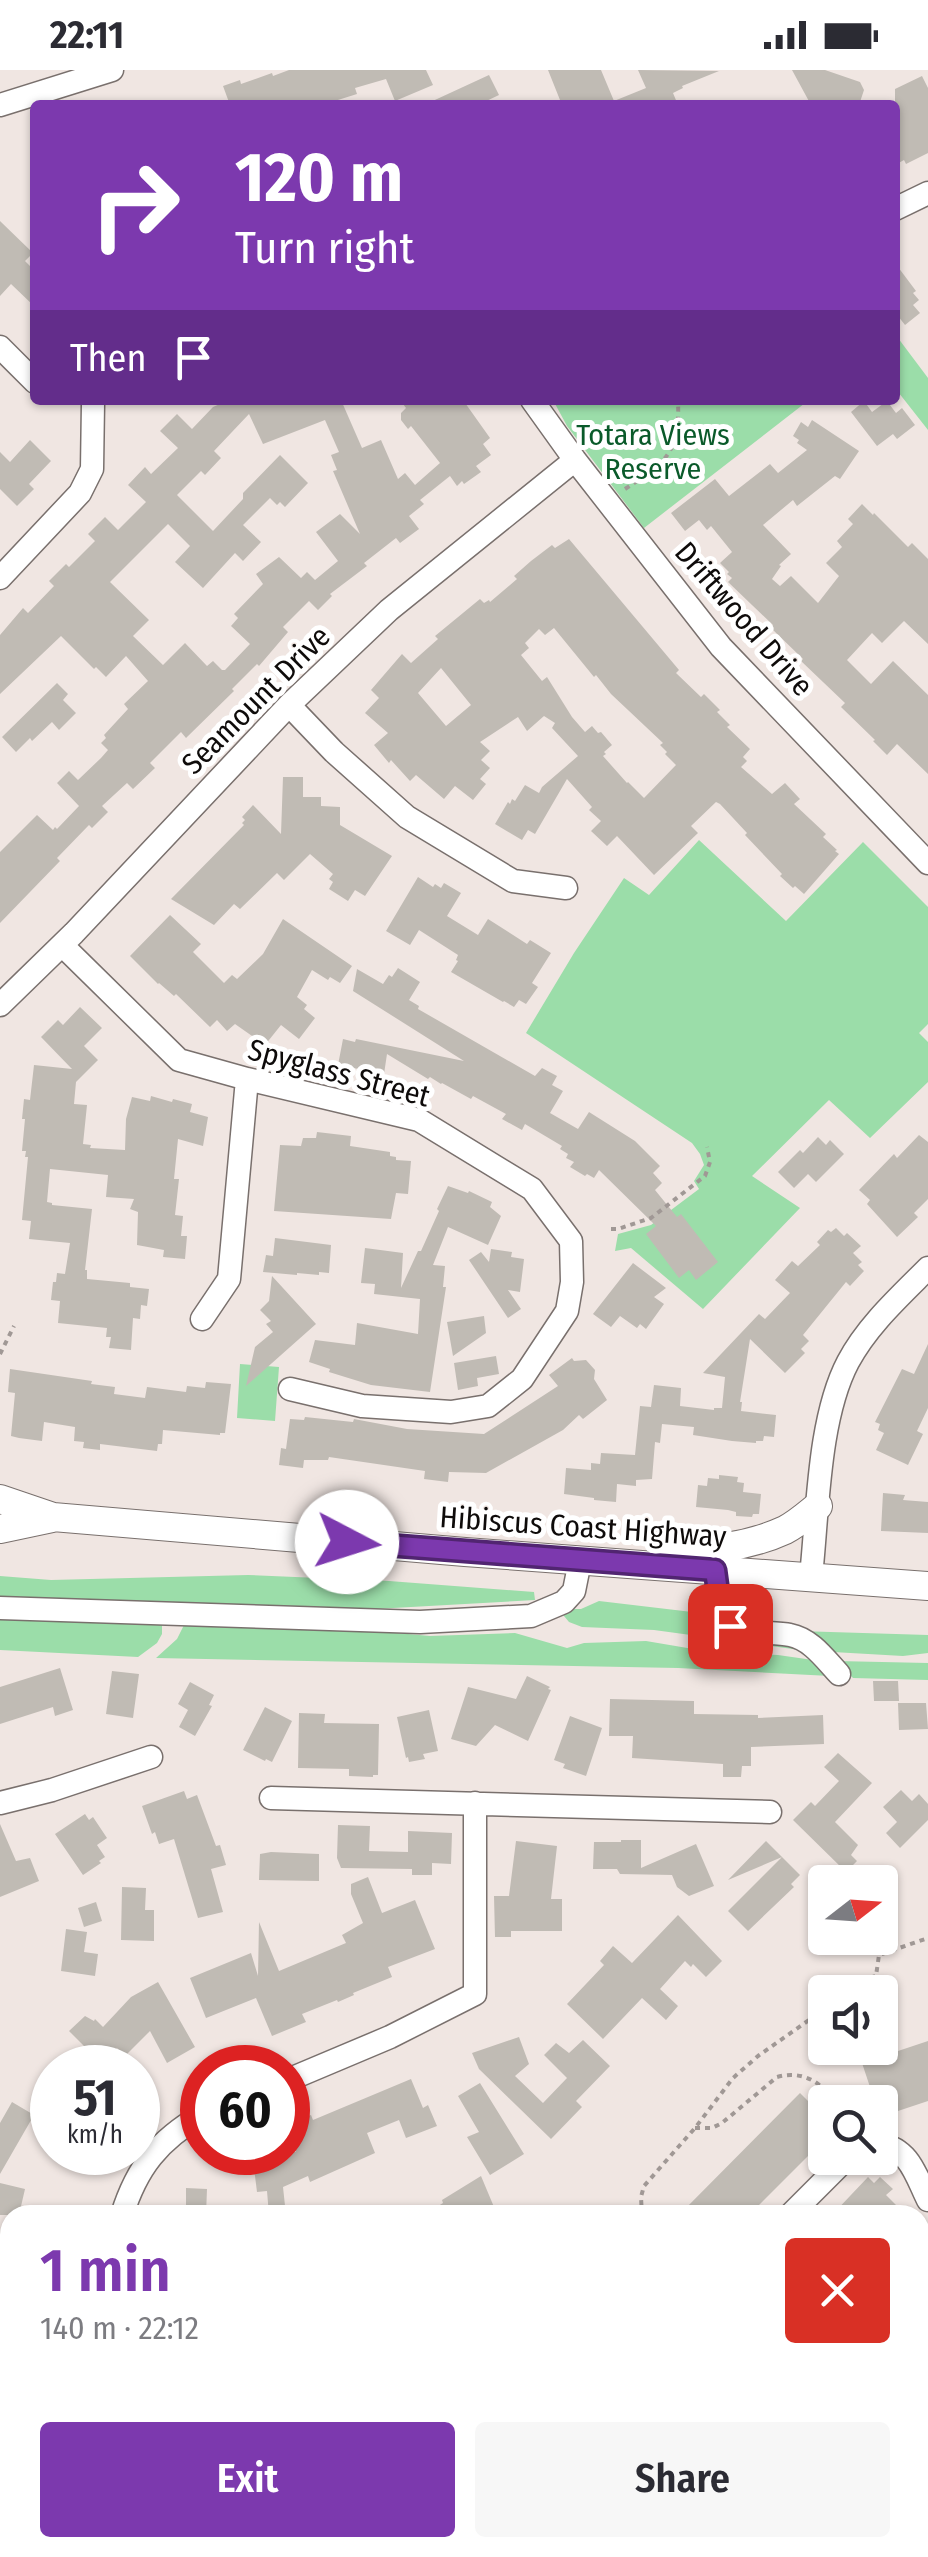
<!DOCTYPE html>
<meta charset="utf-8">
<style>
:root{--surface:#fff;--page:#f7f7f7;--text:#2b2b33;--muted:#7c7c81;--accent:#7c39ae}
body{margin:0;font-family:"Fira Sans Condensed",sans-serif;background:var(--page);color:var(--text);height:100vh;display:flex;flex-direction:column;font-size:38px;white-space:nowrap}
*{box-sizing:border-box;margin:0}
p{font-size:32px;color:var(--muted)}
.icon{flex:none;width:55px;height:55px;fill:none;stroke:currentColor;stroke-width:2;stroke-linecap:round;stroke-linejoin:round}
.map{position:relative;flex:1;overflow:hidden}
.side{position:absolute;left:0px;top:2135px;width:930px;height:352px;display:flex;flex-direction:column;background:var(--surface);border-radius:30px 30px 0 0;box-shadow:0 2px 8px #0004}
.side>*{flex:none}
.hud{position:absolute;left:30px;top:30px;width:870px;height:305px;border-radius:10px;box-shadow:0 2px 8px #0004;background:#7c39ae;color:#fff;overflow:hidden}
.needle{width:65px;rotate:73deg}
.controls{position:absolute;left:808px;top:1795px;display:grid;gap:20px}
.controls a{display:grid;place-items:center;width:90px;height:90px;border-radius:10px;background:var(--surface);box-shadow:0 2px 8px #0004;font-size:50px}
.speed{position:absolute;left:30px;top:1975px;display:flex;gap:20px;font-size:50px;font-weight:700;text-align:center}
.speed>*{display:grid;place-content:center;width:130px;height:130px;border-radius:50%;background:var(--surface);box-shadow:0 2px 8px #0004;line-height:1}
.speed small{font-size:25px;font-weight:400}
.speed .limit{border:15px solid #d22;background:#fff;color:#111}
.pin{position:absolute;display:grid;place-items:center;width:85px;height:85px;color:#fff;margin:-42px;border-radius:20px;box-shadow:0 5px 15px #0006}
.me{position:absolute;width:110px;margin:-55px;rotate:95deg;stroke-linejoin:round;filter:drop-shadow(0 0 8px #0008)}
.turn{display:flex;align-items:center;gap:35px;height:210px;padding:0 40px;font-size:45px}
.turn .icon{width:130px;height:130px;stroke-width:2.5}
.turn b{display:block;font-size:70px;line-height:85px}
.then{display:flex;align-items:center;height:95px;padding:0 40px;background:#0003;gap:20px;font-size:38px}
.round{display:grid;place-items:center;flex:none;width:105px;height:105px;border-radius:10px;background:var(--page)}
.head{display:flex;align-items:center;justify-content:space-between;height:170px;padding:0 40px}
h1{font-size:60px;font-weight:600;line-height:75px;color:var(--accent)}
.primary-button{display:flex;gap:20px;margin-top:auto;padding:20px 40px}
.primary-button a{flex:1;height:115px;border-radius:10px;background:var(--accent);color:#fff;font-size:40px;font-weight:600;line-height:115px;text-align:center}
.primary-button a+a{background:var(--page);color:var(--text)}
.status{display:flex;justify-content:space-between;align-items:center;height:70px;padding:0 50px;background:var(--surface);direction:ltr}
.status svg{height:28px;fill:currentColor}
.map>svg:first-child{display:block}
.green{fill:#9bdda9}
.building{fill:#c0bbb4;fill-rule:evenodd}
.lines{fill:none;stroke-linecap:round;stroke-linejoin:round}
.minor-casing{stroke:#79706d;stroke-width:25}
.major-casing{stroke:#79706d;stroke-width:30}
.path{stroke:#a09895;stroke-width:4;stroke-dasharray:5 5;stroke-linecap:butt}
.minor{stroke:#fff;stroke-width:22}
.major{stroke:#fff;stroke-width:28}
.route-casing{stroke:#512571;stroke-width:25}
.route{stroke:#7c39ae;stroke-width:18}
.labels{text-anchor:middle;dominant-baseline:central;stroke-width:10;stroke-linejoin:round;paint-order:stroke}
.park-label{font-size:30px;fill:#0a5a2a;stroke:#fff}
.street-label{font-size:30px;fill:#0e0b0a;stroke:#fff}
</style>
<div class="status"><b>22:11</b><svg viewBox="0 0 49 12"><path d="M0 12V9h3v3zM5 12V6h3v6zM10 12V3h3v9zM15 12V0h3v12zM26 1h20v11H26zM47 4h2v5h-2z"/></svg></div>
<div class="map">
<svg width="928" height="2487" viewBox="0 0 928 2487">
<rect width="100%" height="100%" fill="#f0e6e2"/>
<path class="green" d="M895,264L928,308V360L895,318Z
M553,330H809L644,458L567,356Z
M699,770L786,851L863,772L928,837V954L919,963L928,972V1012L870,1068L829,1030L752,1106L800,1138L703,1239L631,1178L615,1181L618,1164L651,1155L699,1119L694,1111L704,1095L700,1084L692,1073L526,963L574,883L624,808L649,825Z
M240,1294L279,1297L275,1351L237,1348Z
M248,1505L389,1511L534,1522L535,1530L321,1542L0,1535V1506L51,1510Z
M599,1531L709,1544L719,1559L795,1569L807,1581L654,1560L582,1557L569,1552L564,1546L562,1539H581Z
M0,1544L162,1550V1564L157,1573L138,1587L0,1580Z
M184,1555L364,1560L430,1566L515,1563L567,1578L584,1573L646,1571L711,1582L778,1585L813,1590L830,1606L678,1598L156,1588L177,1569Z
M798,1561L928,1565V1583L903,1586L833,1582Z
M836,1591L928,1593V1610L853,1608Z"/>
<path class="building" d="M289,0H426L433,15L395,31L386,9L355,18L357,24L322,35H230L223,16L240,10L241,14L272,3L273,6Z
M548,0H601L614,31L646,18L638,0L719,1L682,16L683,18L673,23L678,35H562Z
M792,0H825L860,12L864,20L859,35H811Z
M489,5L499,25L478,35H424Z
M922,6L928,18V83L906,94L904,90L895,95V19Z
M0,151L33,183L25,191L35,201V237L11,214L0,226Z
M895,193L916,221L913,223L919,230L913,235L920,243L905,255L898,246L895,249Z
M229,330H341L362,378L381,370L398,409L405,403L415,415L440,393L411,356L408,359L401,350V343L406,338L400,330H463L490,368L483,374L491,385L476,396L481,402L464,414L462,411L457,416L450,406L420,430L424,434L409,446L419,459L400,473L396,468L364,493L367,496L330,524L332,526L318,540L309,531L283,557L288,562L259,596L257,594L232,619L234,621L186,668L181,662L150,693L155,698L133,719L127,713L102,736L108,742L92,758L89,755L57,788L60,791L0,853V782L37,745L53,760L55,757L57,759L79,736L57,713L69,701L78,710L101,688L108,680L101,673L106,668L104,665L128,639L124,634L148,611L126,586L106,607L96,597L94,599L61,566L0,624V565L23,538L28,543L54,516L49,511L66,494L69,497L95,471L88,464L105,447L118,460L146,432L128,415L145,397L151,404L178,378L160,361L177,344L192,359L213,337ZM249,344L263,374L325,350L339,382L331,385L337,400L333,401L360,464L340,444L316,462L338,491L315,510L307,502L301,508L279,487L256,504L263,514L234,544L238,548L231,556L250,574L225,600H222L213,591L207,596L185,573L163,595L133,566L149,550L110,512L168,454L190,476L175,492L203,518L235,483L243,491L261,472L243,455L270,428L277,435L280,432L285,437L308,413L280,385L243,423V429L213,461L177,425L201,401L205,405L221,388L214,381Z
M864,331L872,342L887,331L896,343L902,338L915,355L897,369L893,364L877,376L851,342Z
M812,350L859,381L840,409L835,406L797,436L793,430L763,455L791,484L779,495L781,496L772,509L780,516L791,506L818,533L839,506L826,493L842,477L837,471L853,454L848,449L862,434L873,445L874,443L908,477L912,473L928,489V574L904,551L882,573L872,563L847,590L871,614L893,591L928,625V704L897,674L887,685L873,671L875,670L841,637L845,633L801,591L803,589L771,558L773,555L728,512L732,508L727,504L729,502L720,493L732,482L711,456L707,460L699,450L685,461L671,443L715,409L729,426L770,394L778,403L807,380L797,373L799,370L793,366L801,352L808,357Z
M30,370L51,391L29,414L34,419L17,436L0,419V382L10,392Z
M569,469L679,600L676,603L701,627L704,624L720,640L717,642L730,655L727,657L750,679L743,687L747,691L741,697L772,724L785,713L800,729L794,734L826,764L823,767L837,780L835,781L839,784L804,824L795,816L793,818L780,806L782,804L745,765L747,763L720,734L716,732L691,756L698,763L654,805L617,766L607,776L591,761L601,751L589,740L592,737L567,709L535,764L528,760L522,770L495,754L508,732L510,734L512,729L515,731L525,715L539,723L542,717L578,686L552,658L555,653L544,646L527,661L518,647L480,672L490,681L481,690L490,698L480,709L486,714L473,730L455,716L444,729L416,705L410,711L391,690L389,693L374,675L388,663L365,643L379,628L371,620L402,584L411,593L438,569L435,566L480,529L484,533L489,530L490,532L517,509L514,506L531,491L552,475L555,478ZM554,558L594,607L596,605L611,624L663,673L660,675L667,682L665,684L676,695L644,728L628,712L627,713L603,686L606,684L604,682L612,675L601,662L598,663L592,656L585,662L572,647L547,607L542,611L521,585L529,578L525,573L539,559L545,565ZM441,598L471,635L446,656L418,623Z
M57,613L68,624L63,630L76,643L59,660L52,652L32,671L30,668L16,682L2,667Z
M283,707H303V727H321V736L340,737V755L392,786L365,826L355,820L348,831L329,819L333,812L329,809L333,804L310,784L284,810L277,803L240,839L234,834L214,855L171,829L244,755L242,753L245,750L242,747L253,735L281,764Z
M418,807L433,817L435,814L441,818L444,813L461,823L447,846L478,865L488,849L527,874L530,870L551,883L532,913L538,917L526,934L519,930L514,937L504,931L503,932L451,902L458,891L456,890L458,885L419,860L410,875L386,861Z
M170,845L201,874L193,882L224,913L232,905L237,909L263,884L283,849L352,896L340,913L330,907L328,910L312,900L297,927L307,935L304,939L315,948L299,969L281,955L265,975L235,954L227,961L217,950L210,957L176,924L174,926L159,913L158,914L130,886Z
M398,898L420,912L409,930L419,936L418,939L535,1006L542,998L557,1006L552,1015L563,1021L550,1043L578,1059L589,1042L635,1071L660,1096L653,1103L662,1113L655,1120L677,1147L681,1144L718,1192L696,1210L689,1200L679,1208L646,1164L656,1156L599,1100L594,1108L587,1104L585,1106L570,1097L574,1092L566,1088L568,1084L560,1079L562,1076L525,1054L522,1060L502,1049L506,1044L473,1026L471,1029L442,1013L441,1014L430,1007L428,1009L387,984L384,1004L338,995L343,969L355,972L356,969L464,991L353,921L357,899L383,914L389,905L392,907Z
M80,937L102,958L84,976L98,990L76,1012L74,1034L87,1035L83,1074L91,1075L90,1078L125,1080L126,1049L132,1027L150,1031L151,1026L172,1032L173,1029L192,1034L190,1042L208,1047L203,1076L178,1069L174,1109H179L175,1145L183,1146L181,1166H187L185,1189L163,1187L164,1180L137,1175L138,1142L130,1139L134,1129L106,1127L108,1105L50,1099L47,1132L52,1133V1135L92,1139L85,1200H87V1209L130,1213V1217L149,1219L147,1236L141,1235L140,1249L133,1248L131,1280L109,1278L111,1267H106L107,1258L58,1253L60,1231L51,1230L53,1212H56L57,1203L65,1204L70,1173L29,1169L31,1151L22,1150L28,1087H25L26,1081H22L25,1049H22L24,1029L30,1030L34,995L72,999L41,967L58,950L63,955Z
M317,1062L351,1066L350,1076L390,1082V1086L396,1087V1090L411,1091L408,1124L396,1123L391,1149L274,1141L280,1075L301,1076L303,1068H316Z
M919,1065L928,1072V1129L914,1143L918,1147L897,1167L867,1134L870,1130L859,1120L894,1084L897,1088Z
M818,1067L826,1075L830,1070L844,1084L816,1112L808,1104L794,1118L778,1102L800,1080L803,1083Z
M448,1116L468,1123L469,1121L492,1132L490,1137L501,1146L488,1175L448,1157L433,1195L445,1196L443,1217H446L430,1322L371,1315L329,1302L330,1299L309,1292L315,1270L355,1275L357,1253L418,1264L420,1229L374,1224L375,1214L361,1213L365,1178L403,1183L401,1218L418,1181H421L439,1141L437,1139Z
M836,1158L844,1166L847,1163L861,1176L853,1183L862,1192L858,1195L864,1201L850,1216L846,1212L803,1265L809,1271L801,1279L805,1283L785,1303L750,1269L740,1332H742L741,1341L776,1345L774,1367L764,1366L763,1371H756V1373L732,1371L693,1365L694,1357L662,1354L660,1373L655,1372L652,1409L636,1410V1416L617,1414L616,1432L594,1430V1428L564,1424L566,1398L591,1400V1393L600,1394L601,1383L635,1385L640,1336L651,1337L654,1315L681,1318L680,1336L714,1340V1338H722L725,1307L703,1303L759,1244L765,1249L790,1223L775,1210L792,1191L798,1196L820,1175L817,1172L828,1160L831,1162Z
M275,1168L331,1175L329,1203L319,1202V1205L297,1203V1205L263,1202L266,1185L273,1186Z
M491,1179L512,1182L511,1187L524,1189L520,1222L508,1220L521,1239L508,1248L469,1190L481,1182L489,1192Z
M633,1193L666,1218L654,1227L664,1234L646,1259L640,1254L637,1258L620,1246L611,1257L593,1244Z
M272,1206L316,1254L246,1316L255,1277L273,1262L266,1254L271,1251L260,1240L269,1231Z
M484,1246L486,1263L453,1286L447,1252Z
M928,1274V1338L917,1361L923,1364L908,1395L876,1380L884,1363L878,1360L880,1354L875,1352L902,1299L914,1304Z
M496,1286L499,1304L477,1308L478,1316L458,1320L454,1293Z
M572,1288L574,1291L586,1290L595,1300L594,1309L607,1330L583,1349L579,1345L563,1360L486,1403L449,1402L448,1412L424,1409L425,1401L329,1387L328,1390H304L303,1398L279,1395L281,1378L286,1379L290,1349L304,1350L305,1347L353,1352L354,1349L407,1359L484,1364L558,1316L549,1305Z
M10,1299L92,1311L91,1314L115,1317L114,1324L145,1328L147,1317L186,1322L187,1316L205,1318L206,1312L231,1314L225,1363H220V1365L163,1360L162,1374H158L157,1381L100,1374V1380L83,1378L84,1372L74,1371L75,1357L44,1352L42,1371L19,1368L11,1366L15,1323L8,1322Z
M719,1405L738,1407L737,1412L744,1413L743,1422L761,1424L759,1444H753L752,1447L736,1446V1442L728,1440L696,1437L698,1415L707,1416L708,1408L719,1409Z
M883,1423L905,1425L903,1430L928,1432V1463L881,1461Z
M60,1598L73,1640L55,1646L53,1637L0,1654V1617Z
M112,1601L139,1604L133,1648L106,1644Z
M527,1606L550,1617L548,1619L551,1620L528,1671L495,1655L476,1676L451,1669L468,1617L516,1629Z
M873,1611H898L899,1631H874Z
M190,1612L214,1625L209,1635L212,1636L195,1666L179,1657L188,1640L178,1634Z
M610,1629L694,1631V1644L758,1645V1648L823,1645L824,1674L751,1677V1696H742L741,1707H723V1694L632,1688L633,1666H609Z
M898,1633H926L928,1659L899,1660Z
M265,1637L292,1651L272,1692L266,1689L265,1691L243,1680Z
M429,1640L438,1681L423,1684L425,1689L409,1692L408,1687L406,1688L397,1647Z
M299,1643L325,1644L324,1653L379,1654L378,1705H373V1707L349,1706V1699L298,1698Z
M570,1646L602,1658L586,1706L563,1698L565,1694L554,1690Z
M838,1683L872,1713L835,1752L858,1775L851,1785L857,1791L846,1802L793,1750L811,1732L815,1736L839,1711L824,1697Z
M901,1720L912,1731L919,1724L928,1734V1750L900,1778L886,1763L897,1752L883,1737Z
M184,1721L187,1729L197,1725L216,1776L220,1775L226,1795L211,1799L223,1842L198,1848L174,1769L159,1774L155,1762L152,1764L142,1736Z
M85,1744L89,1750L93,1747L107,1768L97,1775L105,1787L99,1791L101,1793L83,1805L55,1764Z
M0,1754L16,1791L30,1788L39,1811L0,1827Z
M338,1755L370,1756L369,1781L408,1782V1761L452,1763L451,1794L432,1793V1805H412V1799L341,1798L337,1788Z
M621,1770H641V1798L696,1774L714,1816L689,1826L677,1817L672,1805L620,1804L617,1799H593L594,1772H621Z
M516,1771L557,1776L551,1829H562V1861H511V1867H495L494,1826H509Z
M766,1771L800,1805L791,1814L794,1817L748,1861L728,1841L782,1787L728,1810Z
M271,1782L319,1784V1811L259,1810L260,1784Z
M368,1807L382,1843L415,1830L435,1879L388,1897L392,1907L353,1923L354,1925L338,1932L337,1930L302,1944L306,1952L272,1966L256,1928L206,1948L190,1908L251,1883L258,1906L259,1852L279,1901L346,1873L342,1865L363,1853L351,1824V1814Z
M122,1817L146,1818L145,1840H154V1871L121,1870Z
M96,1832L102,1851L84,1857L78,1838Z
M678,1845L722,1891L706,1907L693,1894L691,1897L685,1891L660,1919L678,1936L666,1950L642,1928L603,1969L567,1934L604,1895L600,1891L613,1876L632,1893Z
M66,1859L87,1862L84,1882L98,1884L95,1906L61,1901Z
M158,1912L195,1977L167,1993L150,1961L125,1986L117,1978L102,1994L69,1961L85,1946L94,1951L95,1949L103,1957L131,1927Z
M519,1967L529,1994L515,2006L543,2033L567,2008L544,1985L556,1973L569,1983L583,1970L610,1996L576,2031L582,2037L551,2069L479,1999L472,1983Z
M928,1971V2031L880,2047V2032H875L862,1993Z
M411,2009L423,2038L428,2035L437,2056L406,2068L399,2050L367,2063L375,2083L310,2112L308,2106L283,2117L286,2145H269L267,2121L257,2122L252,2082H296L289,2064L300,2060L296,2051L311,2045L313,2050Z
M480,2013L524,2084L490,2105L467,2067L479,2062L458,2026Z
M800,2023L825,2048V2069L749,2145H679Z
M12,2032L34,2045L0,2104V2053Z
M481,2106L494,2137L483,2141L486,2145H424L443,2133L442,2130Z
M868,2107L874,2113L880,2107L893,2119L886,2125L906,2145H832Z
M0,2113L25,2119L19,2145H0Z
M186,2118L207,2119L206,2145H186Z"/>
<g class="lines">
<g class="minor-casing">
<path id="minor" d="M0,35L112,0
M895,139L928,123
M0,277L35,312
M532,330L575,390L721,577L928,793
M0,508L80,423L92,399L93,333
M289,635L334,682L407,747L513,811L566,818
M62,875L179,990L247,1009L419,1050L532,1119L571,1171L572,1212L567,1241L522,1309L488,1336L451,1342L362,1336L290,1319
M0,935L74,863L289,635L389,540L575,390
M202,1249L229,1209L247,1009
M715,1500C717,1513 717,1527 720,1540C728,1569 767,1560 790,1565C811,1569 825,1589 839,1604
M811,1506C818,1442 818,1349 848,1292C867,1256 899,1227 928,1198
M0,1538L420,1552L531,1546L564,1532L574,1521L580,1491
M271,1728L770,1742
M0,1733L52,1720L151,1687
M288,2010L390,1967L475,1924V1733
M880,2074C910,2079 916,2106 928,2130
M122,2145C137,2097 159,2070 202,2045
M790,2145L847,2088
M920,2313L928,2309
M129,2478V2487
M558,2487L577,2478
M903,2487L928,2474"/>
</g>
<g class="major-casing">
<path id="major" d="M0,1429L53,1447L465,1482L928,1516
M0,1459L52,1448
M673,1480C710,1481 750,1476 785,1460C797,1454 808,1444 818,1436"/>
</g>
<path class="path" d="M625,419C667,391 680,383 678,330
M611,1159H618L651,1148L705,1106L710,1092L707,1077
M0,1284L14,1256
M695,2058H712L722,2053L777,2007C802,2000 822,2012 834,2032
M642,2145L641,2127L644,2116L695,2058L733,2008L758,1986L809,1950C815,1942 810,1932 815,1924L876,1906L879,1885L928,1868"/>
<use href="#minor" class="minor"/>
<use href="#major" class="major"/>
</g>
<g class="lines">
<g class="route-casing">
<path id="route" d="M347,1472L715,1500L721,1544L730,1556"/>
</g>
<use href="#route" class="route"/>
</g>
<g class="labels">
<g class="park-label">
<text x="653" y="365">Totara Views<tspan x="653" dy="34">Reserve</tspan></text>
</g>
<g class="street-label">
<text transform="translate(744 549) rotate(49)">Driftwood Drive</text>
<text transform="translate(256 630) rotate(-45)">Seamount Drive</text>
<text transform="translate(339 1003) rotate(15)">Spyglass Street</text>
<text transform="translate(583 1457) rotate(4)">Hibiscus Coast Highway</text>
</g>
</g>
</svg>
<div class="controls">
<a><svg class="needle" viewBox="-14 -14 28 28"><path d="M0-13l5 13h-10z" fill="#e53935"/><path d="M0 13l5-13h-10z" fill="#7c7c81"/></svg></a>
<a><svg class="icon" aria-label="sound" viewBox="0 0 24 24"><path d="M4 9h4l5-4v14l-5-4H4zM17 9q2 3 0 6"/></svg></a>
<a><svg class="icon" aria-label="search" viewBox="0 0 24 24"><circle cx="10" cy="10" r="6"/><path d="M15 15l6 6"/></svg></a>
</div>
<div class="speed"><div>51<small>km/h</small></div><div class="limit">60</div></div>
<div class="pin" style="left:730px;top:1556px;background:#d93025"><svg class="icon" aria-label="arrive" viewBox="0 0 24 24"><path d="M6 21V4h12l-3 4 3 4H6"/></svg></div>
<svg class="me" style="left:347px;top:1472px" viewBox="-20 -20 40 40"><circle r="19" fill="#fff"/><path d="M0-13L10 11 0 6-10 11z" fill="#7c39ae"/></svg>
<div class="hud">
<div class="turn"><svg class="icon" aria-label="right" viewBox="0 0 24 24"><path d="M7 20v-9h11M14 6l5 5-5 5"/></svg><div><b>120 m</b>Turn right</div></div>
<div class="then">Then<svg class="icon" aria-label="arrive" viewBox="0 0 24 24"><path d="M6 21V4h12l-3 4 3 4H6"/></svg></div>
</div>
<section class="side">
<div class="head"><div><h1>1 min</h1><p>140 m · 22:12</p></div><a class="round" style="background:#d93025;color:#fff"><svg class="icon" aria-label="close" viewBox="0 0 24 24"><path d="M6 6l12 12M18 6L6 18"/></svg></a></div>
<div class="primary-button"><a>Exit</a><a>Share</a></div>
</section>
</div>
